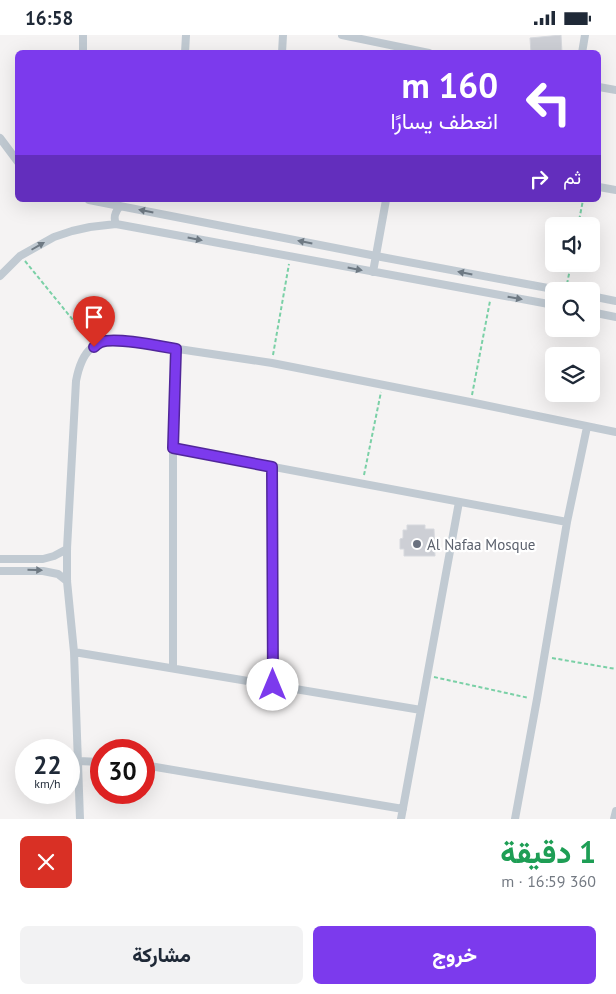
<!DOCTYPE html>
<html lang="ar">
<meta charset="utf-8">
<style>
:root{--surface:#fff;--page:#f2f2f3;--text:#1f2937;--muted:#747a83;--accent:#7c3aed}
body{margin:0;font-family:"PT Sans",Vazirmatn,sans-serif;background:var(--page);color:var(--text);direction:rtl;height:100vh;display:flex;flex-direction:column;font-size:19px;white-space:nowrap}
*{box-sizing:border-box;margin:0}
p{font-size:16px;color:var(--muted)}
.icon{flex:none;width:28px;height:28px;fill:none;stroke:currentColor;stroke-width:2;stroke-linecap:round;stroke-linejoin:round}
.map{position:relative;height:784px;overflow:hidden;direction:ltr}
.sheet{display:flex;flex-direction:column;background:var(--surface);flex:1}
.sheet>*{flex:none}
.banner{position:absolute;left:15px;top:15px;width:586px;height:152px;border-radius:8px;box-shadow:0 5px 20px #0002;direction:rtl;background:#7c3aed;color:#fff;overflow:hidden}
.buttons{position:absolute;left:545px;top:182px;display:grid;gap:10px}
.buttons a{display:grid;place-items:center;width:55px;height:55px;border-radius:8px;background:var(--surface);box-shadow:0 5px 20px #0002;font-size:25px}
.speed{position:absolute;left:15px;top:704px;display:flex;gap:10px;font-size:25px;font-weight:700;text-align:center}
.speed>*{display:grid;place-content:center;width:65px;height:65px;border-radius:50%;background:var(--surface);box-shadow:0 5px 20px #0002;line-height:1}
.speed small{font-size:12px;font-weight:400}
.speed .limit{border:8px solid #d22;background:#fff;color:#111}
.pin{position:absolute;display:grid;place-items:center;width:42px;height:42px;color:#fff;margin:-51px -21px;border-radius:50% 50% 50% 0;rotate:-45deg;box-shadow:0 0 5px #0007}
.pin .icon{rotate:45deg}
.me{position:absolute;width:55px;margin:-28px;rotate:0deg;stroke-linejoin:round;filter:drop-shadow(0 0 4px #0008)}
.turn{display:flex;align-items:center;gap:18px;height:105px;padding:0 20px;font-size:22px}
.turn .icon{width:65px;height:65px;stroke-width:2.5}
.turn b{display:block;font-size:35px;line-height:42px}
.then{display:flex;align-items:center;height:48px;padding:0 20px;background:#0003;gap:10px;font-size:19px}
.round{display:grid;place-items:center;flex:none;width:52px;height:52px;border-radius:8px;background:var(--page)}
.overview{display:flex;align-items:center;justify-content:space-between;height:85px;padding:0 20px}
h1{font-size:30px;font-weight:800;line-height:38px;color:#1e9e55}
.cta{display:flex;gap:10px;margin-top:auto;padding:10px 20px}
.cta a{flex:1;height:58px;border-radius:8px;background:var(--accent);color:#fff;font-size:20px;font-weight:800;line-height:58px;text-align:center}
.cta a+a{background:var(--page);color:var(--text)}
.status{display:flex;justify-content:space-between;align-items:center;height:35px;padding:0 25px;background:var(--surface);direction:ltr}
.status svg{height:14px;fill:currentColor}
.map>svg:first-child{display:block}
.building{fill:#cdcfd5;stroke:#d7d9de}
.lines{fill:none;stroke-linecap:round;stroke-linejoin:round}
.path{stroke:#7ad0a6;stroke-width:2;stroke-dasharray:4 2.5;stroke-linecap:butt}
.minor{stroke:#c1cad2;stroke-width:8}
.oneway{fill:#6e7983}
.route-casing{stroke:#51269a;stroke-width:12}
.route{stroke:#7c3aed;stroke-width:9}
.worship-dot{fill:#6b7280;stroke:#fff;stroke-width:2}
.labels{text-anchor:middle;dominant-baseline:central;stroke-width:4.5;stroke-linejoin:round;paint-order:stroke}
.worship-label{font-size:15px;fill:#5b616d;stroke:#fff;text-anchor:start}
</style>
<div class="status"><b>16:58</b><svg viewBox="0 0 49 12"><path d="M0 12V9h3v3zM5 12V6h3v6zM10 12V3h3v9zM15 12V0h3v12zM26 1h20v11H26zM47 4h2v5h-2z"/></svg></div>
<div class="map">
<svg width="616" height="784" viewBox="0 0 616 784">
<rect width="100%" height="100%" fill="#f5f3f3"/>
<path class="building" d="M561,0L562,18H531L530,3Z
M407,490H425V494H434L435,521H404V514H400V504L403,503V495H407Z"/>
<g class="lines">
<path class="path" d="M578,191L583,165
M25,226L90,306
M567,249L571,229
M273,320L289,229
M472,360L490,266
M364,440L381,357
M552,623L616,634
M434,642L529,663"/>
<path class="minor" d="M342,0L429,18
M83,18V0
M185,18L186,0
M282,18L283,0
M582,18L585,0
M599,52L616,55
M0,103L18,127
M599,152L616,155
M89,165L376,221L564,256
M116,189C113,182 115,177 120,171
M373,237L386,165
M0,241L20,221L54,202L72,196L90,192L116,189L554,270
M591,261L616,266
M591,277L616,282
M173,413L567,487
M272,432L273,650
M0,524H43L54,521L67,514
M0,536H43L58,539L67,546
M74,617L421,675
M173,633V413L176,314
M78,726L101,727
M144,730L403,774
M80,784L74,617L67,546V514L76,346C82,315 93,304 125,306L272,328L470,367L616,397
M401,784L459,467
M515,784L537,664L567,487L587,392
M614,784L616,776"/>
</g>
<defs><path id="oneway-solid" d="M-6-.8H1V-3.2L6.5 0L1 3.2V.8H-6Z" transform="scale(1.25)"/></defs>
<g class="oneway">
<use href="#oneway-solid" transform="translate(146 176) rotate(-169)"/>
<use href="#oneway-solid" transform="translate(195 204) rotate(11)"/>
<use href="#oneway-solid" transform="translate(305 207) rotate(-169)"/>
<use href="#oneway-solid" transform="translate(38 211) rotate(-30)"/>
<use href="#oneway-solid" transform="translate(355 234) rotate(11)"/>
<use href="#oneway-solid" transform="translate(465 238) rotate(-169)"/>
<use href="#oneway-solid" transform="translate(515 263) rotate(10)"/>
<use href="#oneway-solid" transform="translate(35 535) rotate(1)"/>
</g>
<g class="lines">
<g class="route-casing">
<path id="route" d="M94,312C96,310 99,308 101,307C116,302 159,311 176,314L173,413L272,432L273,650"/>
</g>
<use href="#route" class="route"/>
</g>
<circle class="worship-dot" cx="417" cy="509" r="5"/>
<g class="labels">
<g class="worship-label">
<text x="427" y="509">Al Nafaa Mosque</text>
</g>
</g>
</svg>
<div class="buttons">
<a><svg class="icon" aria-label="sound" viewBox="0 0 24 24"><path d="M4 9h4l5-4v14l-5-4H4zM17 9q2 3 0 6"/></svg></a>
<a><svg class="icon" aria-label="search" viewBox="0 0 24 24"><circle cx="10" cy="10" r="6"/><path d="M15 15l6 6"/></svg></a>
<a><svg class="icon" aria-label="layers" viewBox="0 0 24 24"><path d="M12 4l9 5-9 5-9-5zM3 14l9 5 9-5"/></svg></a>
</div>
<div class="speed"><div>22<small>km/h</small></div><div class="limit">30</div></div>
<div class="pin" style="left:94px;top:312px;background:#d93025"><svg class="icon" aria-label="arrive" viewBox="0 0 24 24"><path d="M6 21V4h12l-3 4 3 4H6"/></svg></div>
<svg class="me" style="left:273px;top:650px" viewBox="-20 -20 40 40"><circle r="19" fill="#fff"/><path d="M0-13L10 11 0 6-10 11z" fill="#7c3aed"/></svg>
<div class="banner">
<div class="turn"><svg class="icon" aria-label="left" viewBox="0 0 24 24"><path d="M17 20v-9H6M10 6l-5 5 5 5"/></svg><div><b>160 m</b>انعطف يسارًا</div></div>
<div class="then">ثم<svg class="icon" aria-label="right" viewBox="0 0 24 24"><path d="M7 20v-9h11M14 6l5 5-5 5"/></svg></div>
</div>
</div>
<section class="sheet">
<div class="overview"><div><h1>1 دقيقة</h1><p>360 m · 16:59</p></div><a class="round" style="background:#d93025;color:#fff"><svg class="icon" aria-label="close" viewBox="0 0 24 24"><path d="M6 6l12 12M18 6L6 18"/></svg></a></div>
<div class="cta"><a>خروج</a><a>مشاركة</a></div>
</section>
